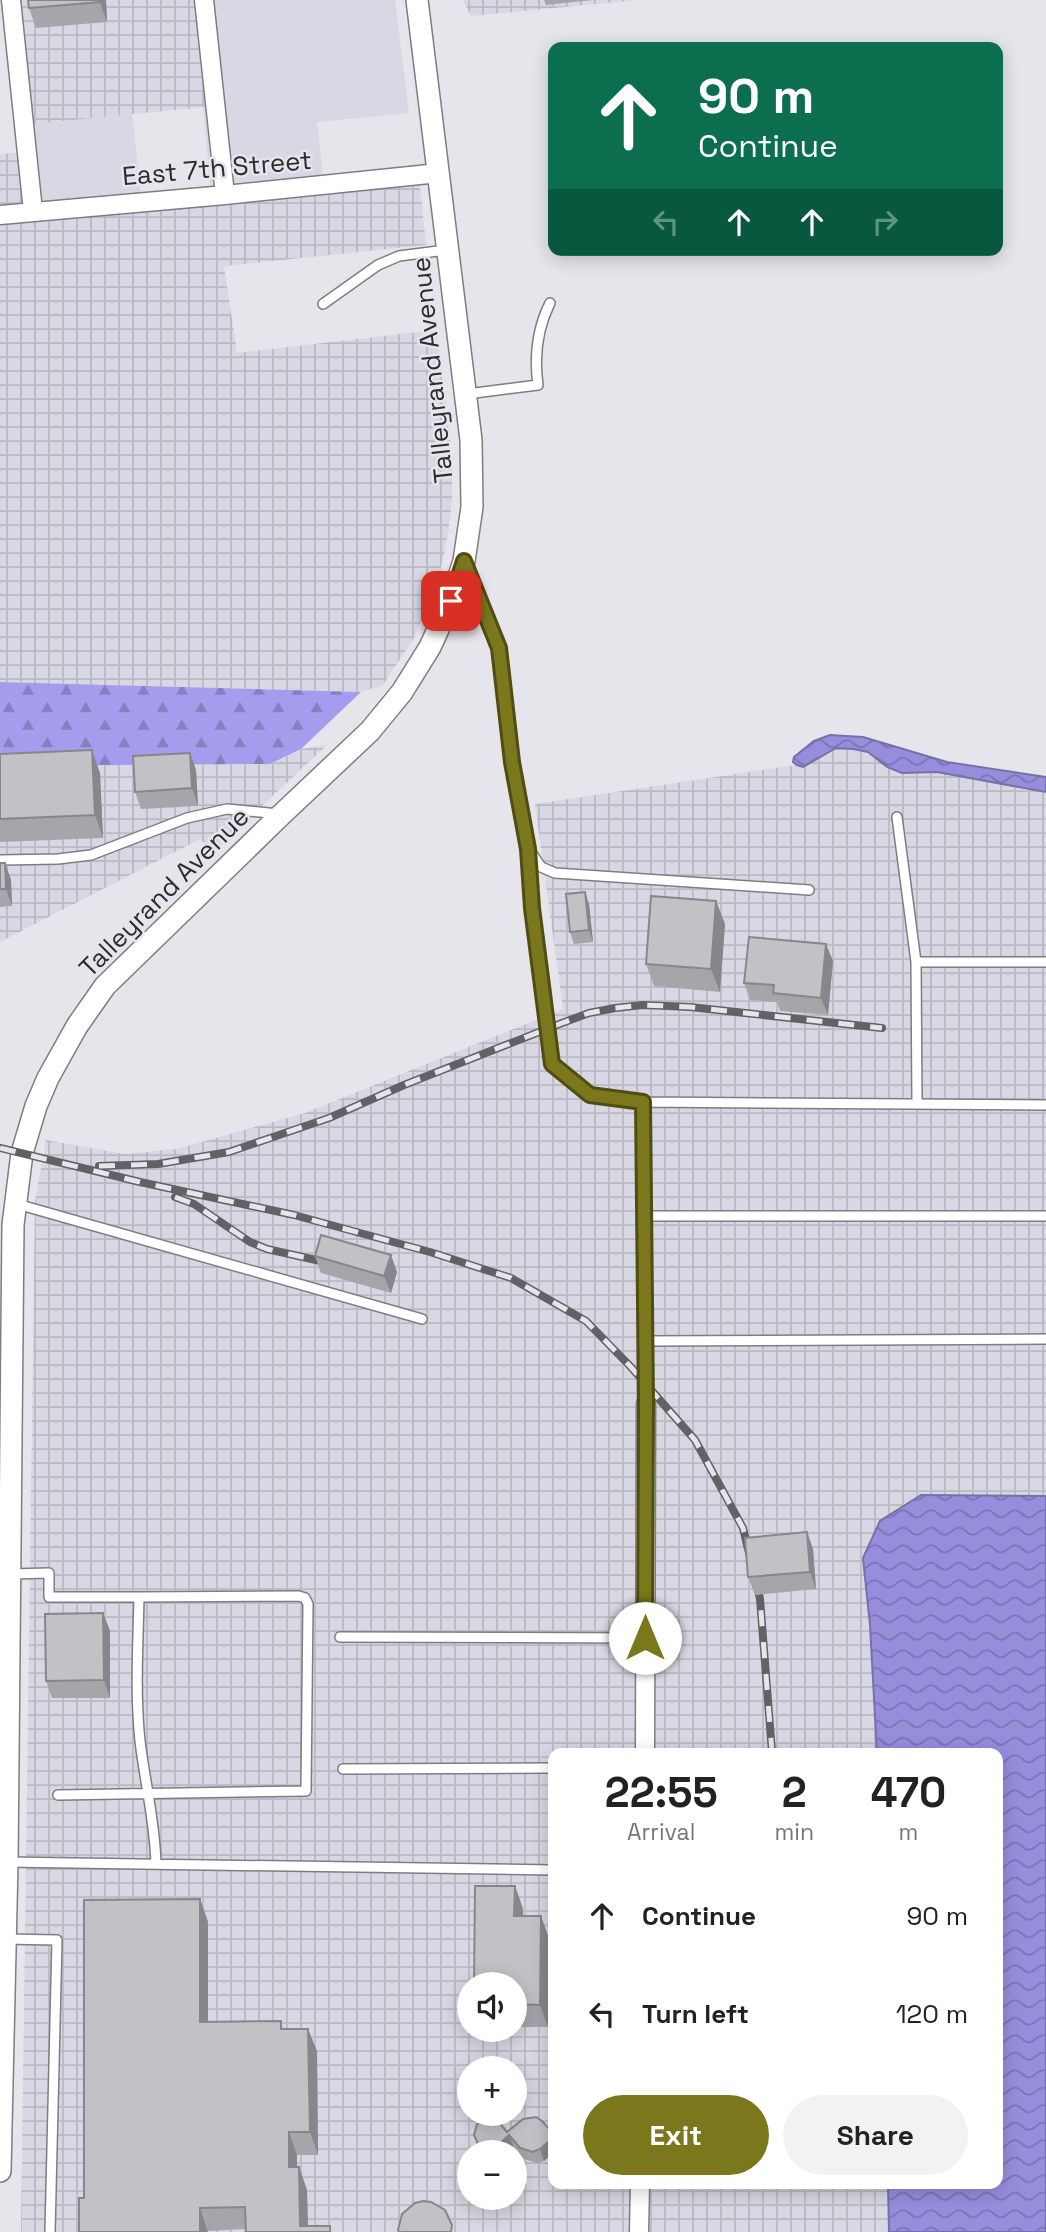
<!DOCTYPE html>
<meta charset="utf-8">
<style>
:root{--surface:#fff;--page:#f2f2f2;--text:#222;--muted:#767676;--accent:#7a771c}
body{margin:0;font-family:"Space Grotesk",sans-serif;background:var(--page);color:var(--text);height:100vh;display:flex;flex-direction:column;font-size:26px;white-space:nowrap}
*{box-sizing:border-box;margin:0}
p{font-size:23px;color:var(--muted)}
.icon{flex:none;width:38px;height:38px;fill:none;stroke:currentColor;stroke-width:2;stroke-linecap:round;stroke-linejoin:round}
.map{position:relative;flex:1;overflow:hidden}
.panel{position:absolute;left:548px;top:1748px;width:455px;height:441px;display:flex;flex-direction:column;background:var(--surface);border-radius:14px;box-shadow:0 4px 18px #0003}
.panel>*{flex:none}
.hud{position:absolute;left:548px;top:42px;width:455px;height:214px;border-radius:14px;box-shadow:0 4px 18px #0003;background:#0b6e4f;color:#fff;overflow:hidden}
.buttons{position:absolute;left:457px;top:1972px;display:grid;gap:14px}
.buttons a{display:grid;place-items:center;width:70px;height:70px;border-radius:50%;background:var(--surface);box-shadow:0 4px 18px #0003;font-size:35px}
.pin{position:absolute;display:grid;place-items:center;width:60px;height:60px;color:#fff;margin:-30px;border-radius:14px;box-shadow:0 4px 10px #0006}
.me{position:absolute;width:77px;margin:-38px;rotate:0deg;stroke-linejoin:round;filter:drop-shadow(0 0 5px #0008)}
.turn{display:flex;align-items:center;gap:24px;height:147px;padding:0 35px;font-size:32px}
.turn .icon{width:91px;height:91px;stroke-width:2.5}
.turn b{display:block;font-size:49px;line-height:60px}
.lanes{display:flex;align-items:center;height:66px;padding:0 35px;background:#0003;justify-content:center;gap:35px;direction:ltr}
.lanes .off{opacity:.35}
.eta{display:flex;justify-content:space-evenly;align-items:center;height:119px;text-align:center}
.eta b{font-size:42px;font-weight:800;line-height:49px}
.primary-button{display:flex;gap:14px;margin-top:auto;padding:14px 35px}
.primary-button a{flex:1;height:80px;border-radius:42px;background:var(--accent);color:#fff;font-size:28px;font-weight:800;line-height:80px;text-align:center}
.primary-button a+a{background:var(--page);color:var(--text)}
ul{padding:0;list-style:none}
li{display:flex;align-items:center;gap:21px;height:98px;padding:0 35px}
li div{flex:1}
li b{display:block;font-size:26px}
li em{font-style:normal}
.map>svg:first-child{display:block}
.built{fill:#d8d8e4}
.industrial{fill:url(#industrial-grid);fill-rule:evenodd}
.forest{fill:url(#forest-firs)}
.water{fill:url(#water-waves);stroke:#7671a8;stroke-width:2}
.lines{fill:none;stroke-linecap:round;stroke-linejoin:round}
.service-casing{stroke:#7d7d82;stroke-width:12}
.minor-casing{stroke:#7d7d82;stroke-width:21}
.tertiary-casing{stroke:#7d7d82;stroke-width:24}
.service{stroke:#fff;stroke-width:9}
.minor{stroke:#fff;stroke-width:18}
.tertiary{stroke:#fff;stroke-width:21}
.rail-casing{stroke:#626265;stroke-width:8}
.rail{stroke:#e5e5eb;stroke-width:5;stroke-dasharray:16;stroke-linecap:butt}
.wall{fill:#a6a6aa}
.shaded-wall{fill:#87878b}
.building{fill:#c1c1c6;stroke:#87878b;stroke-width:2}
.route-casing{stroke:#4f4d12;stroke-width:18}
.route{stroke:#7a771c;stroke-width:12}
.labels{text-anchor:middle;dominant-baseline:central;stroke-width:5;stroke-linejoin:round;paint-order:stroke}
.street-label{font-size:26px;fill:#2c2c2e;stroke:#e5e5eb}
</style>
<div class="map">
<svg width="1046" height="2232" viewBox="0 0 1046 2232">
<defs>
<pattern id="industrial-grid" width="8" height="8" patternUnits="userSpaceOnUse" patternTransform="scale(1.75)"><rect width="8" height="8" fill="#d8d8e4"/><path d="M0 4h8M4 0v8" fill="none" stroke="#babac4"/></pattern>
<pattern id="forest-firs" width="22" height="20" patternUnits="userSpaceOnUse" patternTransform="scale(1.75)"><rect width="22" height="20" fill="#a49ded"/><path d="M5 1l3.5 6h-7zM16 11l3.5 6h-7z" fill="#8680c0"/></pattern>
<pattern id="water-waves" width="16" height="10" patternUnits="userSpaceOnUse" patternTransform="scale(1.75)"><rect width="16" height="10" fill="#968edd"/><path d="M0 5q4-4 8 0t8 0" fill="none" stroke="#7b74b4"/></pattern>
</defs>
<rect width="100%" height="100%" fill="#e5e5eb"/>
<path class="built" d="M194,0H395L409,113L317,122L323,176L210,185Z
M132,114L141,193L41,202L32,124Z"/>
<path class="industrial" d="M20,0H194L205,107L32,124Z
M463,0H637L471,16Z
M35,151L42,202L418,167L426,245L224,266L237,353L436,330L452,455V500L448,535L438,581L414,638L383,685L361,692L0,682V154Z
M327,745L213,852L200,839L0,942V766L270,764L301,749Z
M836,748L868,752L887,767L902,773L937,772L1046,792V1496L921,1495L863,1558L870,1625L877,1753L553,1754V2184H888L889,2232H21L35,1201L46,1140L124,1154L177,1149L305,1113L563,1009L535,804L796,765L803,767ZM469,1984H514V2030H469ZM469,2068H514V2114H469ZM469,2152H514V2198H469Z"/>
<path class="forest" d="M0,682L361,692L301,749L270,764L0,766Z"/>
<path class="water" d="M830,735L863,737L947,762L1046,777V792L937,772L902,773L887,767L868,752L853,749L836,748L803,767L797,765L793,762L794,757L814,741Z
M921,1495L1046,1496V2232H889L888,2184H998V1754L877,1753L870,1625L863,1558L880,1521Z"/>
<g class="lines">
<g class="service-casing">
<path id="service" d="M323,304L378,265L399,256L446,250
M467,394L538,385C534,356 537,329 550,303
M466,565L499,648L512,762L529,849L541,867L555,873L809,890
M897,817L916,962
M529,851L532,908L552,1064L590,1095L643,1102
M0,860L58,859L91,855L187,818L227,809L279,814
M917,1104L916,962H1046
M17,1204L422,1319
M644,1216H1046
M645,1341L1046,1339
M646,1404L643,1102L1046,1105
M11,1574L49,1573V1597H139C138,1645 135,1694 140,1741C145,1783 155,1822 156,1864
M340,1637L645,1638
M343,1769L553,1768
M58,1795L306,1791L308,1604L305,1598L299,1596L139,1597
M7,1862L553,1870
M4,1939L57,1940L50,2232"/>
</g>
<g class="minor-casing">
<path id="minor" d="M11,0L33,211
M204,0L225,195
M0,215L225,195L439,173
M645,1754L646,1404
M639,2232L640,2184"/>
</g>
<g class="tertiary-casing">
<path id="tertiary" d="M0,2171L7,1862L13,1225L22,1153L36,1106L48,1078L77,1026L105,986L281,815L370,731L402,692L430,647L451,601L464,561L472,507L471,440L417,0"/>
</g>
<use href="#service" class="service"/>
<use href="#minor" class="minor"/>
<use href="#tertiary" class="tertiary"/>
<g class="rail-casing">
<path id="rail" d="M0,1148L140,1182L294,1215L430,1252L511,1278L586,1321L630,1366L695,1440L743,1528L760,1599L772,1752
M99,1166L158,1164L229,1152L329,1118L404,1085L562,1023L589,1013L615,1008L643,1005L690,1007L882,1028
M175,1197L194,1204L250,1242L267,1249L325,1262"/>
</g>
<use href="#rail" class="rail"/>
</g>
<path class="wall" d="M28,0H106L107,22L36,28L29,8Z
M544,0H593L546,5Z
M190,753L196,770L198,806L141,809L135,792Z
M0,754L100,773L103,838L0,842Z
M0,863H5L11,880L12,906L0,907Z
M585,892L589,904L593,942L574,944L570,932Z
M716,901L725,924L720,992L654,986L646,964Z
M833,961L828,1015L780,1011L777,1002L750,1000L744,983Z
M315,1256L397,1272L391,1293L321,1273Z
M807,1532L813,1549L816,1589L755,1595L748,1577Z
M103,1613L110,1631V1698H52L46,1681Z
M515,1886L523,1909V1916H541L549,1939L548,2027H514Z
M200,1899L208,1922V2022L281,2021L283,2029L317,2051L318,2155H297V2167H299L307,2190L308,2226L208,2231L84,2198Z
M507,2132H552L544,2161L537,2163L524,2159L514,2147L507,2152H481L474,2135Z"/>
<path class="shaded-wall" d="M100,0H106L107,22L100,2Z
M92,750L100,773L103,838L95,815Z
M190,753L196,770L198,806L192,788Z
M5,863L11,880L12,906L6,889Z
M585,892L589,904L593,942L589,930Z
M716,901L725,924L720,992L711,969Z
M826,944L833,961L828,1015L821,998Z
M391,1255L397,1272L391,1293L384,1276Z
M807,1532L813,1549L816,1589L810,1572Z
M103,1613L110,1631V1698L104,1680Z
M515,1886L523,1909V1939L514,1916Z
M200,1899L208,1922V2045L200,2022Z
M541,1916L549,1939L548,2027L540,2005Z
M308,2029L317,2051L318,2155L310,2132Z
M289,2132L297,2155V2190L289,2167Z
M509,2135L514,2147L507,2152H498L496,2147Z
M553,2138V2154L544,2161L540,2149Z
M299,2167L307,2190L308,2232L300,2226Z
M200,2208L208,2232H200Z"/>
<path class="building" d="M28,0H100V2L29,8Z
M92,750L95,815L0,819V754Z
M190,753L192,788L135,792L133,756Z
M0,863H5L6,889H0Z
M585,892L589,930L570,932L566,894Z
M651,896L716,901L711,969L646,964Z
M749,937L826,944L821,998L773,993L774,985L744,983Z
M321,1235L391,1255L384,1276L315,1256Z
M807,1532L810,1572L748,1577L745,1538Z
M103,1613L104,1680L46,1681L45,1614Z
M475,1886H515L514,1916H541L540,2005L514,2004V1984H474Z
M200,1899V2022L281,2021V2029H308L310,2132H289V2167H299L300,2226H330V2232H246L245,2207L200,2208V2232H79V2198H84V1900Z
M536,2117L542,2121L552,2132H553V2138L540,2149L533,2152L520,2148L509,2135L496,2147L491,2148L479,2146L474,2135L477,2124L487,2119L498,2121L507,2132L523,2119Z
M423,2201L431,2202L445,2210L452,2225L451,2232H399L398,2230L402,2214L415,2203Z"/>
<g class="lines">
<g class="route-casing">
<path id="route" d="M451,601L464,561L499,648L512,762L528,849L532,908L552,1064L590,1095L643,1102L646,1404L645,1638"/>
</g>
<use href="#route" class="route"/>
</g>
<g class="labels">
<g class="street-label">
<text transform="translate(217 168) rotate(-5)">East 7th Street</text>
<text transform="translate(432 370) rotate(-96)">Talleyrand Avenue</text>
<text transform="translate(164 892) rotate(-45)">Talleyrand Avenue</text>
</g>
</g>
</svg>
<div class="buttons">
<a><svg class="icon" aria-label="sound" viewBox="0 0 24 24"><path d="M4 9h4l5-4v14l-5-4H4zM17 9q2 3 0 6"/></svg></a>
<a>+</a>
<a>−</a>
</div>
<div class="pin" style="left:451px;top:601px;background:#d93025"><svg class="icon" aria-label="arrive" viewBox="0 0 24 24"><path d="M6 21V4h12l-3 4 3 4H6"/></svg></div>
<svg class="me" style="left:645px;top:1638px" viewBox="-20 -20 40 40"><circle r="19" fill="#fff"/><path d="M0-13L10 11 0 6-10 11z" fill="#7a771c"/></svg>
<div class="hud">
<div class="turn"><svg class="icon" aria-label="ahead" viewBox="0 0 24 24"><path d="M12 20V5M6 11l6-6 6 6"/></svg><div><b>90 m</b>Continue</div></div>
<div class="lanes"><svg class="icon off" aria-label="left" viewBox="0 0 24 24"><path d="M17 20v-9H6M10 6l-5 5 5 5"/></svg><svg class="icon" aria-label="ahead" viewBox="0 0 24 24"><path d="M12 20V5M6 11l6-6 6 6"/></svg><svg class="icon" aria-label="ahead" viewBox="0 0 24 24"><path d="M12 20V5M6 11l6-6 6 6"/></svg><svg class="icon off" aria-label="right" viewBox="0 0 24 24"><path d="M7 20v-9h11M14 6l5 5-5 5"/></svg></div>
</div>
<section class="panel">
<div class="eta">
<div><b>22:55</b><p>Arrival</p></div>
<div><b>2</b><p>min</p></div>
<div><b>470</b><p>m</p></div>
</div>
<ul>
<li><svg class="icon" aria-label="ahead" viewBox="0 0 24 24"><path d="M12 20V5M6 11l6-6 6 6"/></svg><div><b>Continue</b></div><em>90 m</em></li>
<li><svg class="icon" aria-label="left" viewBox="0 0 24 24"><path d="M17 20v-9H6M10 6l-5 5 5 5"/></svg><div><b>Turn left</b></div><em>120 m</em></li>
</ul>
<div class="primary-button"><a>Exit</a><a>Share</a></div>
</section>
</div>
